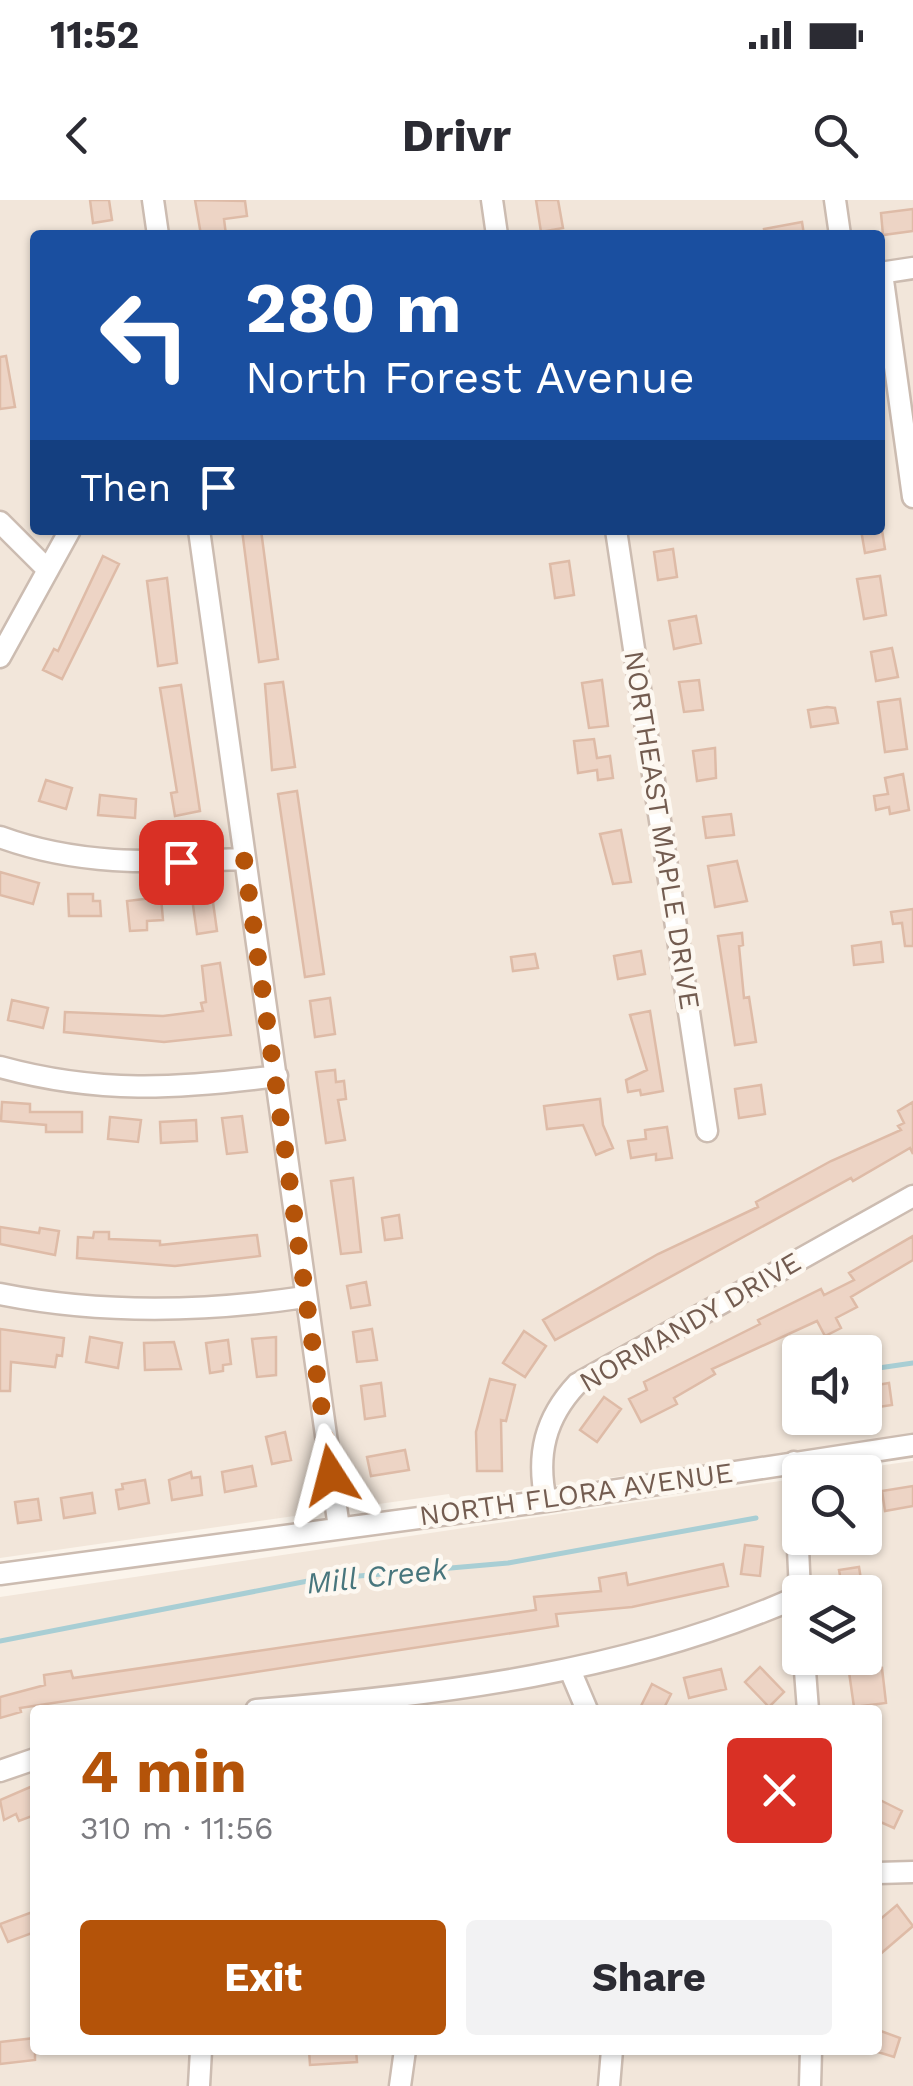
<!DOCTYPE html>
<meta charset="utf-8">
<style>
:root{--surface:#fff;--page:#f2f2f3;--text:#2b2b33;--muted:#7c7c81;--accent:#b45309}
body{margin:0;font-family:"Work Sans",sans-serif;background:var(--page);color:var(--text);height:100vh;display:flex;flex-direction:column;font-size:38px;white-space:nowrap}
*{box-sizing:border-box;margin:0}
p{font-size:32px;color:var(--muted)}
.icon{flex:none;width:55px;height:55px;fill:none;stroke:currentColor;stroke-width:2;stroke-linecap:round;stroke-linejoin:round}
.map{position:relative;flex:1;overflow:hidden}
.sheet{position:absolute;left:30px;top:1505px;width:852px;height:350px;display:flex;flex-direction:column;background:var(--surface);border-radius:10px;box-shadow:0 2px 8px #0004}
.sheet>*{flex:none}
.top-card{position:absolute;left:30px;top:30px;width:855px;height:305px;border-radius:10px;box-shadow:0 2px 8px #0004;background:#1a4fa0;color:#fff;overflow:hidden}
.controls{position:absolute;left:782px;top:1135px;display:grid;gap:20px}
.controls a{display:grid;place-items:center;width:100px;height:100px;border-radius:10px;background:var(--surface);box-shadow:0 2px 8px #0004;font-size:50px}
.pin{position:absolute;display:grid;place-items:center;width:85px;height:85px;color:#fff;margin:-42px;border-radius:20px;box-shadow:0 5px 15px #0006}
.me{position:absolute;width:110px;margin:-55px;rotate:351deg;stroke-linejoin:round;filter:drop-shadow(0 0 8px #0008)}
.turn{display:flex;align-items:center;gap:35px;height:210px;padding:0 50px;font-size:45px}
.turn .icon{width:130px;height:130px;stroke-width:2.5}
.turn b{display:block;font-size:70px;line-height:85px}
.then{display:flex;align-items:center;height:95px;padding:0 50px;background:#0003;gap:20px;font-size:38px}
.round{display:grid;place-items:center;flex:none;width:105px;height:105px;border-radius:10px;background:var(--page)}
.overview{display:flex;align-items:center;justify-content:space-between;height:170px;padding:0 50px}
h1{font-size:60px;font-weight:700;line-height:75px;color:var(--accent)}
.cta{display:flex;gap:20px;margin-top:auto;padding:20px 50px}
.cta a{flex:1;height:115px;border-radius:10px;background:var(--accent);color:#fff;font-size:40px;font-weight:700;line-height:115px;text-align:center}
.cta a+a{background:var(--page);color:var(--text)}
.status{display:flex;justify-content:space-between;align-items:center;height:70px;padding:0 50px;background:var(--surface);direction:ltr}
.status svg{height:28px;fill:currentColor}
header{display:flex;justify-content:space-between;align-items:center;height:130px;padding:0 50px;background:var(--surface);font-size:45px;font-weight:700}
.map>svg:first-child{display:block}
.residential{fill:#f2e6da;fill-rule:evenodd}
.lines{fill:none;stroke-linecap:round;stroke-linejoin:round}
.stream{stroke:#a8ced4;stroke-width:5}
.building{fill:#edd4c5;stroke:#debba7;stroke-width:2.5}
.minor-casing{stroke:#ccbcb1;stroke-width:25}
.minor{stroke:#fff;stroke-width:20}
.route{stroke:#b45309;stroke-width:18;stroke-dasharray:0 32.4}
.labels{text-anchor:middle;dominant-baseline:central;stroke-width:9;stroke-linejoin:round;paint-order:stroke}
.street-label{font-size:28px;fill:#735c50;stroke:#fdf8f1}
.water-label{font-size:30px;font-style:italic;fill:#48767d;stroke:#fdf8f1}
</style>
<div class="status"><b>11:52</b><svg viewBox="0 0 49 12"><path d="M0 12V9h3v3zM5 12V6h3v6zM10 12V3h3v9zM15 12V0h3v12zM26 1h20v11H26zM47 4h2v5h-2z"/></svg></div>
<header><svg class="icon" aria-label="back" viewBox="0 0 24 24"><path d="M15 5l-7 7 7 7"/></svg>Drivr<svg class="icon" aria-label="search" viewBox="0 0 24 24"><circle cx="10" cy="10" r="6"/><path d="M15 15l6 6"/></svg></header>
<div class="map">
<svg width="913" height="1886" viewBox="0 0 913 1886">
<rect width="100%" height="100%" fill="#fbf4eb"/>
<path class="residential" d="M0,0H913V56L880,61V35H35V330H880V77L913,72V1235L451,1300L449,1294L0,1358ZM800,1152H865V1218H800Z
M913,1261V1886H0V1397L800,1278V1338H865V1272H834ZM800,1392H865V1458H800ZM35,1510H878V1850H35Z"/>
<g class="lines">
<path class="stream" d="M865,1170L913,1163
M0,1441L313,1380L508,1363L756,1318"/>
</g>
<path class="building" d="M90,0H109L112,20L93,23Z
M195,0L245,1L247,16L224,19L226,35H201Z
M536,0H558L563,28L541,32Z
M913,9V31L883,35L881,13Z
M802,22L804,35H765L764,29Z
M6,156L15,207L0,209V157Z
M242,330H261L278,459L259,462Z
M861,330H882L885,349L865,353Z
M673,349L677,377L658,380L654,352Z
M103,356L119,364L62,479L43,470L54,449L58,451Z
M569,361L574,395L555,398L550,364Z
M880,376L886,415L864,419L857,379Z
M167,378L177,463L158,466L147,381Z
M696,416L701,443L674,449L669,421Z
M892,448L898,477L876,481L871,452Z
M602,480L608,526L589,528L582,483Z
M699,480L703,510L684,512L679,482Z
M283,482L295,567L272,570L265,484Z
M181,485L200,611L175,616L171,593L177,592L160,488Z
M900,499L907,549L885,552L878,502Z
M827,507L835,508L838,523L811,527L808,510Z
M594,539L597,558L610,556L613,578L598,580L597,570L578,573L574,541Z
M715,548L716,578L697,581L693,551Z
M903,574L909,610L890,614L889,607L876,610L874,596L888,594L885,578Z
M46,580L72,588L66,609L39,601Z
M297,591L324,774L305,777L278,594Z
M100,595L136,599L135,618L98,615Z
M731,614L734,635L706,638L703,617Z
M621,630L631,682L613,684L600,634Z
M737,661L747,701L715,707L708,666Z
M0,672L39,683L33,704L0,695Z
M68,694H93V701H100L101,716H69Z
M212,695L217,731L197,734L192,698Z
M161,697L163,720L147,721V730L130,731L127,701Z
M913,709V746H905L902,723L893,724L891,712Z
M742,733L743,745L739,746L744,798L749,797L756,842L735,845L718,736Z
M881,742L883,762L854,765L852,746Z
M641,751L645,774L618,779L614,756Z
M535,754L538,768L513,771L511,757Z
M220,763L231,835L164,842L64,832L65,812L163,816L203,811L201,803L206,802L202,766Z
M330,798L335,834L315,837L310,801Z
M12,800L48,808L43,828L8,820Z
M650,811L663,891L641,895L640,890L628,892L626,880L647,870L630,815Z
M335,870L336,882L344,881L346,899L338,900L345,940L326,943L316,872Z
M761,885L765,914L739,918L735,889Z
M600,899L603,925L613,948L596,955L583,925L547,929L544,906Z
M2,902L30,904V912H82V932H46V925L1,921Z
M913,902V954L910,948L853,981L851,978L555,1140L543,1120L658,1054L758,1007L756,1002L831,961L901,930L898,926L904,923L898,911Z
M242,916L247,952L227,954L222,918Z
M110,917L141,920L138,942L108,939Z
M196,920L197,941L161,943L160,922Z
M667,927L672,958L656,960V954L631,958L628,941L646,939L645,930Z
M353,978L361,1052L341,1054L331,981Z
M399,1015L402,1038L385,1040L382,1018Z
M0,1027L39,1033L40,1028L59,1031L55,1055L0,1044Z
M94,1032H109V1039L160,1041V1045L257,1035L260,1056L175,1066L77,1058L78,1037L93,1038Z
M913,1036V1060L851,1097L857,1107L836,1118L841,1128L825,1136L817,1121L712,1169L715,1174L674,1198L677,1204L641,1222L629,1199L647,1190L644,1182L760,1124L758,1120L821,1089L824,1095L854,1080L849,1073Z
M366,1082L370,1105L351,1108L347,1086Z
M0,1129L64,1138L62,1156L57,1155L55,1167L11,1162L10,1191H0Z
M372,1129L377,1160L357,1162L353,1132Z
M524,1131L546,1146L525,1177L503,1163Z
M90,1137L122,1143L118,1168L86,1162Z
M276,1137V1175L257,1177L252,1139Z
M228,1140L231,1164L223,1165V1171L210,1173L206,1143Z
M174,1142L181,1169L145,1170L144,1143Z
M490,1179L515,1185L506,1221L501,1220L502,1271H477L476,1232Z
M381,1183L385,1216L365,1219L361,1186Z
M889,1183L892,1205L865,1209V1187Z
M604,1197L621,1209L597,1242L580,1230Z
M285,1232L291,1260L272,1264L266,1237Z
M405,1250L409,1270L371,1276L367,1257Z
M252,1266L256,1286L225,1292L222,1272Z
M191,1272L192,1278L200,1277L202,1295L172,1300L169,1280Z
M145,1280L149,1303L119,1309L116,1290L123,1289L122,1284Z
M913,1286V1306L885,1311L882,1291Z
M92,1293L95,1313L64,1318L61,1298Z
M38,1299L41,1320L18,1323L15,1302Z
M745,1345L763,1347L760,1376L741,1374Z
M723,1364L728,1386L632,1407L556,1414L558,1426L20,1508L21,1512L0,1518V1497L45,1485L44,1475L71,1471L73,1478L536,1410L534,1397L601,1391L599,1378L626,1373L628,1385Z
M859,1367L863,1392H843L839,1370Z
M760,1467L784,1492L769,1507L745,1482Z
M882,1468L886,1503L854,1507L849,1472Z
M721,1469L726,1489L689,1498L684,1478Z
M652,1484L671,1494L663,1510H639Z
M35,1585V1615L19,1621L16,1614L4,1620L0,1600Z
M878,1599L902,1611L894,1628L878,1621Z
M897,1705L913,1726L878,1756V1721Z
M35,1711V1732L8,1742L0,1724Z
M878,1830L900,1838L894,1857L878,1852Z
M35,1838V1860L0,1864V1842Z
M309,1850H356L357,1862L310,1865Z"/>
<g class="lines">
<g class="minor-casing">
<path id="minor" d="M153,0L158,35
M492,0L497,35
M835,0L840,35
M880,73L913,68
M882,73L913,297
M0,322L48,370
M199,330L339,1328
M616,330L707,931
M0,457L70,330
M0,637C82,667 159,662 245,659
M0,867C98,894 178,889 277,876
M0,1094C100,1114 205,1112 305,1097
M794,1262L800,1392
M546,1301C536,1255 545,1218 577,1184L913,996
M0,1374L546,1301L913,1245
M804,1458L808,1510
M570,1470L587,1510
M256,1510C441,1495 629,1472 800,1396
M0,1571L35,1559
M878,1673L913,1672
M199,1886L201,1850
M400,1886L405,1850
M609,1886L612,1850
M810,1886L811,1850"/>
</g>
<use href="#minor" class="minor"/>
</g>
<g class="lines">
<path class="route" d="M181,662L244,659L331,1275"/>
</g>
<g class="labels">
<g class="street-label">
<text transform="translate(662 630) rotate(81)">NORTHEAST MAPLE DRIVE</text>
<text transform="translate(690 1122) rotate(-30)">NORMANDY DRIVE</text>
<text transform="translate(576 1294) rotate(-8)">NORTH FLORA AVENUE</text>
</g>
<g class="water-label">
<text transform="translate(377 1376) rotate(-6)">Mill Creek</text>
</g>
</g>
</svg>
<div class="controls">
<a><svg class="icon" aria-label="sound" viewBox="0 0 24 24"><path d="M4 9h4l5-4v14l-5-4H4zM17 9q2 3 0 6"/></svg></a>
<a><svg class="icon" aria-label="search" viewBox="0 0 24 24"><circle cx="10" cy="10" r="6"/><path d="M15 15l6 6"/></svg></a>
<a><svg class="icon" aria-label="layers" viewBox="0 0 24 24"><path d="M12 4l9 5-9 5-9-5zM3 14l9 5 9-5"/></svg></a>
</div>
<div class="pin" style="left:181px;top:662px;background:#d93025"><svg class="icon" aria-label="arrive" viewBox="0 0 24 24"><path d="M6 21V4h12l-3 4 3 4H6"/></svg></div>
<svg class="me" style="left:331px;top:1275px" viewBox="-20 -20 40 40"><path d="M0-17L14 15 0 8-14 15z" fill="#b45309" stroke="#fff" stroke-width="4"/></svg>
<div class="top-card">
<div class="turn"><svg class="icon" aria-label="left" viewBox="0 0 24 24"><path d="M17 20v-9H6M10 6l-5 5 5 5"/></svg><div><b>280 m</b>North Forest Avenue</div></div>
<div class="then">Then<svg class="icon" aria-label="arrive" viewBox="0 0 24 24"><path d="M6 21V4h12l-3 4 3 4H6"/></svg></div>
</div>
<section class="sheet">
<div class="overview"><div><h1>4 min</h1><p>310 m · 11:56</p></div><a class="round" style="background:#d93025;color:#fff"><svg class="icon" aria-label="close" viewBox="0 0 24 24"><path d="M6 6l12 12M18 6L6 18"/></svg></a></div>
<div class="cta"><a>Exit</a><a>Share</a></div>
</section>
</div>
